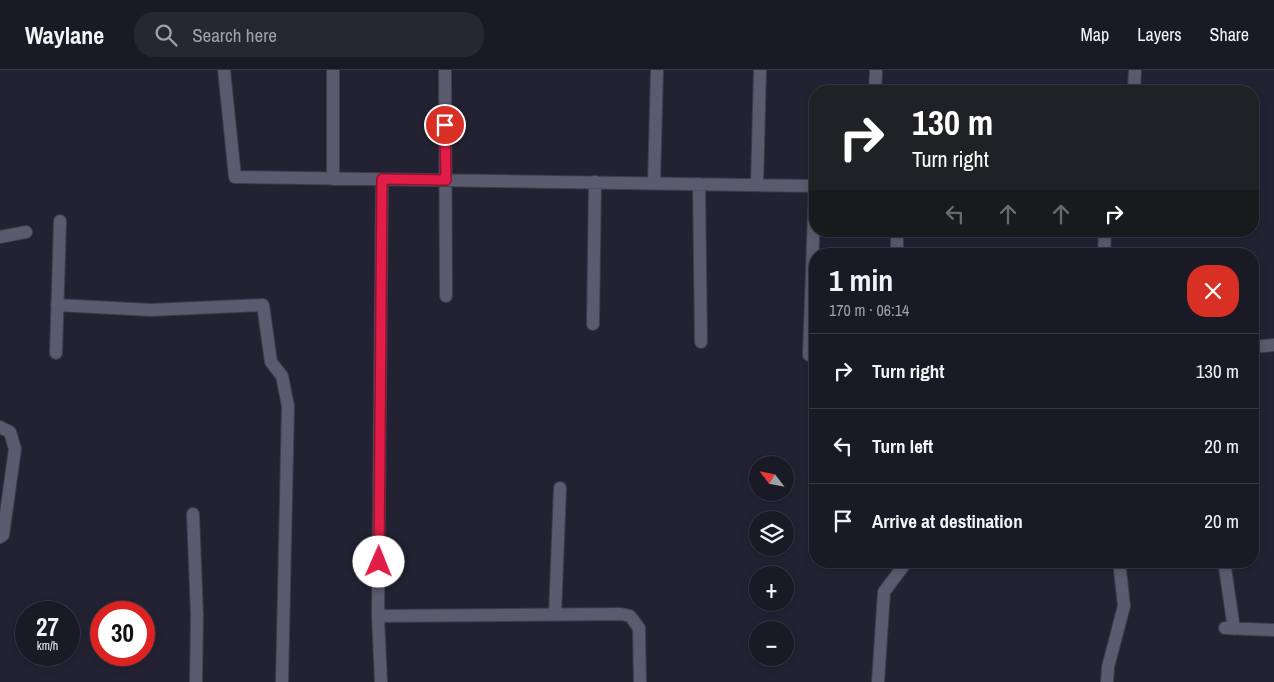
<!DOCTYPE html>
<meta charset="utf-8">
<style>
:root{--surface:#1a1a26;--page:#272732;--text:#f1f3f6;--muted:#9fa1a7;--line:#383843}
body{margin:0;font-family:"Archivo Narrow",sans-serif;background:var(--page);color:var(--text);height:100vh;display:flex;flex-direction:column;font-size:19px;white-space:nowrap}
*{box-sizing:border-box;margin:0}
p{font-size:16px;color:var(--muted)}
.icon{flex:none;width:28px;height:28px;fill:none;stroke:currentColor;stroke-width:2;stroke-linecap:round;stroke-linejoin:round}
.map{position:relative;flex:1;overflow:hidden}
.drawer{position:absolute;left:809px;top:178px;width:450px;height:320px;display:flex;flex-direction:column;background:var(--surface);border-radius:20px;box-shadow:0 2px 8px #0003,0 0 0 1px var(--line)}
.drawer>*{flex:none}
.top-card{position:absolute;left:809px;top:15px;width:450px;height:152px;border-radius:20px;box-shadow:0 2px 8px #0003,0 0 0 1px var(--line);background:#202124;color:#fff;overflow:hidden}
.needle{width:32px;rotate:302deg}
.controls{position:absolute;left:749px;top:386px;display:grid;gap:10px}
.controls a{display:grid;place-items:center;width:45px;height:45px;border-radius:50%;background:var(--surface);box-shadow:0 2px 8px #0003,0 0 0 1px var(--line);font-size:25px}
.speed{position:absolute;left:15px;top:531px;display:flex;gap:10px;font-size:25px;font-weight:700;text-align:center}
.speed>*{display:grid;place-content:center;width:65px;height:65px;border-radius:50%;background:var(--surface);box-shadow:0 2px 8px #0003,0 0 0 1px var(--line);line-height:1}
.speed small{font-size:12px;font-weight:400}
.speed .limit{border:8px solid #d22;background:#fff;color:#111}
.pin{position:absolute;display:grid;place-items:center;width:42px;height:42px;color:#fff;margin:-21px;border:2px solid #fff;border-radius:50%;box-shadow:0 1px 5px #0007}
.me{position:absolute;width:55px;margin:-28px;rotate:1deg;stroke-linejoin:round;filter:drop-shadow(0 0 4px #0008)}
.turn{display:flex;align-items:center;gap:18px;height:105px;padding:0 20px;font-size:22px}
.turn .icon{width:65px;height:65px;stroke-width:2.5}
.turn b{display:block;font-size:35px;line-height:42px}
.lanes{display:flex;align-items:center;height:48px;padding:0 20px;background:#0003;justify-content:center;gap:25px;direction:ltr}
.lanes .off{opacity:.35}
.round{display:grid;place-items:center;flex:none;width:52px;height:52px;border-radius:20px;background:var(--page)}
.head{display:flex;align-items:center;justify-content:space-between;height:85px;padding:0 20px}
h1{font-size:30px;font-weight:700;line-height:38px}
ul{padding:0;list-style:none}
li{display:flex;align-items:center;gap:15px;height:75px;padding:0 20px;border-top:1px solid var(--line)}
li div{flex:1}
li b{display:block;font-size:19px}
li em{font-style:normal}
header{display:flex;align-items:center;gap:30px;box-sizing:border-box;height:70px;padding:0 25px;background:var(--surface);border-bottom:1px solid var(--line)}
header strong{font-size:24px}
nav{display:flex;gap:28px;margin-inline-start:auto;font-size:18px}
.search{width:350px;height:45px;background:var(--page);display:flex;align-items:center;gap:12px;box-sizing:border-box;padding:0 18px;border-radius:20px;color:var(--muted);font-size:19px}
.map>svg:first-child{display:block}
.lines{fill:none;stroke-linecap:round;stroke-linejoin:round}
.street-casing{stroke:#3d3c4a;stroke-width:14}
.street{stroke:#5b5b6f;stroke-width:12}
.route-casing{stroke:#92132f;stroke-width:12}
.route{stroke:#e11d48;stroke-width:9}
</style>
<header>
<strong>Waylane</strong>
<div class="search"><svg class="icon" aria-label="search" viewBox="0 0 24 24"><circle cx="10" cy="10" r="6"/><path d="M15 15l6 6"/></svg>Search here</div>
<nav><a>Map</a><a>Layers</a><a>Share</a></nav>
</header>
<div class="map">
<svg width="1274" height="612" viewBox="0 0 1274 612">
<rect width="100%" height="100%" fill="#232233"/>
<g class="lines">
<g class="street-casing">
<path id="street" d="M224,0L235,107L815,116
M333,0V109
M445,0L446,226
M875,21L876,0
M1134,21L1135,0
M654,113L657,0
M699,114L701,272
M757,115L760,0
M897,161V184
M0,167L26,162
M1104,184L1105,161
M57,235L151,240L263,235L271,292L282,306L288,336L282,612
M593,254L595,112
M1252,277L1274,275
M56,283L60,151
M809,285L815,116
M0,357L10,362L15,379L3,465L0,467
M193,444L197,545L196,612
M1224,491L1234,559
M555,544L560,418
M378,546L621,544L630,546L639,558L640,612
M1225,558L1274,560
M381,612L378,546L382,109
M878,612L884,522L907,491
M1107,612L1108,597L1124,536L1119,491"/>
</g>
<use href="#street" class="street"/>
</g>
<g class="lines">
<g class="route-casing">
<path id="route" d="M379,492L382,109L446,110L445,55"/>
</g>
<use href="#route" class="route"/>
</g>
</svg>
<div class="controls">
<a><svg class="needle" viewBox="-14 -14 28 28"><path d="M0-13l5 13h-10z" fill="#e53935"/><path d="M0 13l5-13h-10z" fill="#9fa1a7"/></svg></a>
<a><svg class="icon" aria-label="layers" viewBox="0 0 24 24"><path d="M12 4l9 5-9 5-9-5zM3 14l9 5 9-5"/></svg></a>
<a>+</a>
<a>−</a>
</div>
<div class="speed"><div>27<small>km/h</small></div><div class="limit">30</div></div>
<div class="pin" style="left:445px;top:55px;background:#d93025"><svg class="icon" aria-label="arrive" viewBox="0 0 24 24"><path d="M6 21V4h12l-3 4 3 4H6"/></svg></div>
<svg class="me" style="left:379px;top:492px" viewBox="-20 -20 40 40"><circle r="19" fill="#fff"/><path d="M0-13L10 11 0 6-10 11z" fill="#e11d48"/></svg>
<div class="top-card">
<div class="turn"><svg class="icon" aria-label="right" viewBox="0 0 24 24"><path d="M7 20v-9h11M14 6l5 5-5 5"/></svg><div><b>130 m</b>Turn right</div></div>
<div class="lanes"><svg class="icon off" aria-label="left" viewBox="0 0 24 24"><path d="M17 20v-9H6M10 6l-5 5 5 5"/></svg><svg class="icon off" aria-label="ahead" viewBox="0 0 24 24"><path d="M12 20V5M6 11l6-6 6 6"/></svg><svg class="icon off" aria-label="ahead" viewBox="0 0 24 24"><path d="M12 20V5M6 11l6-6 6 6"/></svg><svg class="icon" aria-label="right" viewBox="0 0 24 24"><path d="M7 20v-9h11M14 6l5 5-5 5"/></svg></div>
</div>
<section class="drawer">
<div class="head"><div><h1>1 min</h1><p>170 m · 06:14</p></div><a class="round" style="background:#d93025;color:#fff"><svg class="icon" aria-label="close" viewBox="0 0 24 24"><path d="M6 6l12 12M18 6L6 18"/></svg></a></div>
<ul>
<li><svg class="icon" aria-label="right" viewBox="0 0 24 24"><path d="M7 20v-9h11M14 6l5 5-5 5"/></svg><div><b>Turn right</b></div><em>130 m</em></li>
<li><svg class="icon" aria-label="left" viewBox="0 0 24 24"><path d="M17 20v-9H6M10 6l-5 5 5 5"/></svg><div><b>Turn left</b></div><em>20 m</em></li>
<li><svg class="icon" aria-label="arrive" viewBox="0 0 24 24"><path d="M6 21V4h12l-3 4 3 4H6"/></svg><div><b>Arrive at destination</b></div><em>20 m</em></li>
</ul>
</section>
</div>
